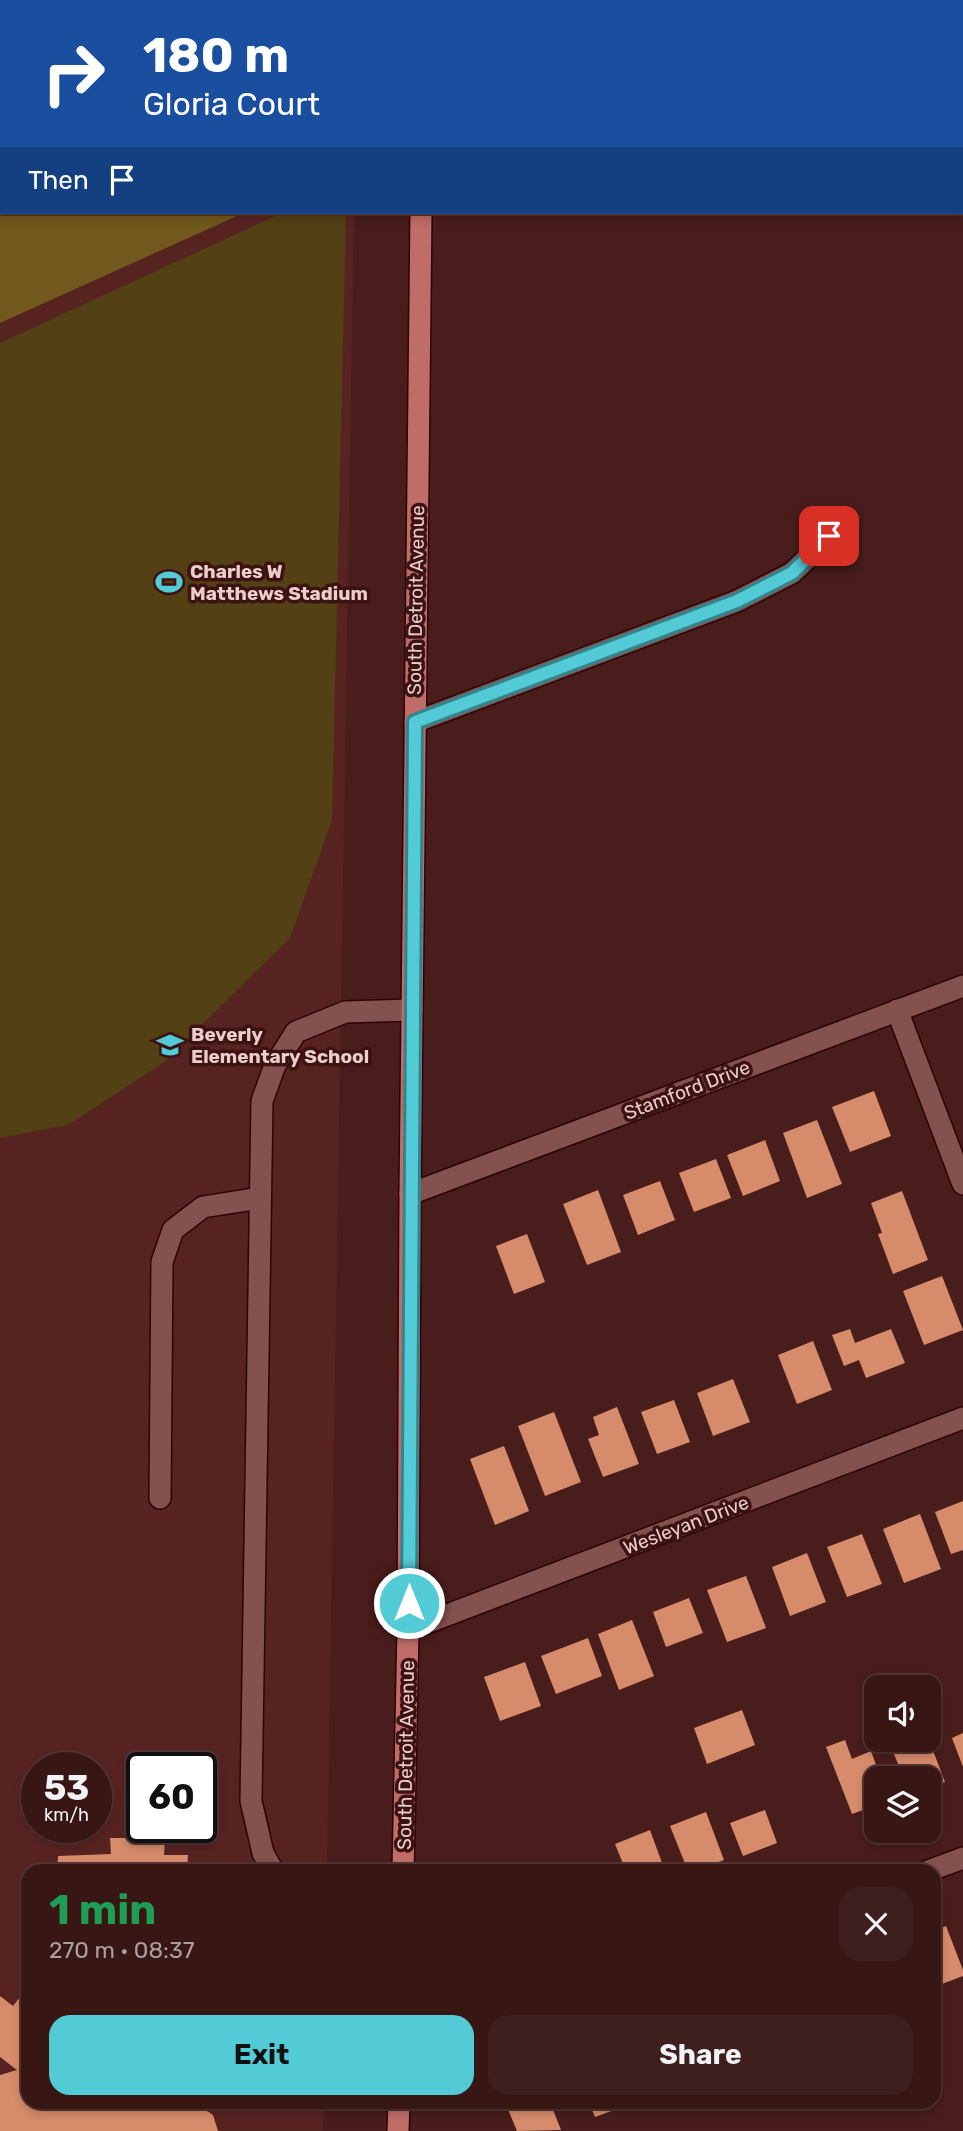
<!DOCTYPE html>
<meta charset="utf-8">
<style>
:root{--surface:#371614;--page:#3e1f1d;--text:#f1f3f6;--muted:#aa9fa0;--line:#513534;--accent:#52cbd7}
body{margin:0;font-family:Rubik,sans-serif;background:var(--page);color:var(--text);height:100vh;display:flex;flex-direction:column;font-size:26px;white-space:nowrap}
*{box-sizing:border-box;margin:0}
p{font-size:23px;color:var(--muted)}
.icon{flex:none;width:38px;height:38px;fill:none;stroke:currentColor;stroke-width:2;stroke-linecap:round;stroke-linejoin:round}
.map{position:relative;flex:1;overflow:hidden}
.details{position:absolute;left:21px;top:1864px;width:920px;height:245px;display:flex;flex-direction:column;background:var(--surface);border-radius:21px;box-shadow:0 4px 10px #0003,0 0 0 2px var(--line)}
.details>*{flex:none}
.top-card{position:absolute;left:0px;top:0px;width:964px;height:214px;box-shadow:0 4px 10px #0003,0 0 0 2px var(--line);background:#1a4fa0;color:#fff;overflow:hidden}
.controls{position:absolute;left:864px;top:1675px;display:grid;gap:14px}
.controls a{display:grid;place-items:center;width:77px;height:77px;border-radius:14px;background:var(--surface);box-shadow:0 4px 10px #0003,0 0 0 2px var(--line);font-size:35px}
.speed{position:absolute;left:21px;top:1752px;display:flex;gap:14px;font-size:35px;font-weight:700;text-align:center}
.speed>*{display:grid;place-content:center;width:91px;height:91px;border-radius:50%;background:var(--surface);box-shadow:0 4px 10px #0003,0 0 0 2px var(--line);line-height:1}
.speed small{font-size:18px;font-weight:400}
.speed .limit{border:4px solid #111;border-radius:10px;background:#fff;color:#111}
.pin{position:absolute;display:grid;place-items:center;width:60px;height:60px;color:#fff;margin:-30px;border-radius:14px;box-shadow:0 4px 10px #0006}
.me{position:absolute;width:77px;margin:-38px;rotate:0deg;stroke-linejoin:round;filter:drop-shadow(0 0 5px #0008)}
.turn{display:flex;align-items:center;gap:24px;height:147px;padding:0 28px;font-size:32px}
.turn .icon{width:91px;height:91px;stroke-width:2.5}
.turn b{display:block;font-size:49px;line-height:60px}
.then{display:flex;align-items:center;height:66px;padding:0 28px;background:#0003;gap:14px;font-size:26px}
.round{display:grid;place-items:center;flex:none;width:74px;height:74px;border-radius:21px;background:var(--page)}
.overview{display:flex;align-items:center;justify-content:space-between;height:119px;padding:0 28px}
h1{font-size:42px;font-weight:700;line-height:52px;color:#1e9e55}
.button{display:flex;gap:14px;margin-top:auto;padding:14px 28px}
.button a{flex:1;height:80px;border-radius:21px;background:var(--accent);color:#111;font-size:28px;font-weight:700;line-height:80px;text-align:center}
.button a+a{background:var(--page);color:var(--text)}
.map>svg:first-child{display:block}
.built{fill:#572321;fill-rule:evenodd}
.green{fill:#534014}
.forest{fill:#72581d}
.building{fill:#d68b6a}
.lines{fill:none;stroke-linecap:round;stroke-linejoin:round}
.minor-casing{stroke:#2d0405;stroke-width:24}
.major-casing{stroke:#2d0405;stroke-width:24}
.minor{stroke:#83514e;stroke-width:21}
.major{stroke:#c06d68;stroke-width:21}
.route-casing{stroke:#35848c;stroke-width:18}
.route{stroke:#52cbd7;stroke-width:12}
.labels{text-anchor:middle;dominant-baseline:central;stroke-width:7;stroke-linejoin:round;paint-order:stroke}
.poi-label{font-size:19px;font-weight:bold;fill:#ebcecb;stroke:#3d1212;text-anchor:start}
.street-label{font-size:19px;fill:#ebcecb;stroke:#3d1212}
</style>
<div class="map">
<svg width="963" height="2131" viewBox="0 0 963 2131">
<rect width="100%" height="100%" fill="#491d1b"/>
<path class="built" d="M246,212H354L327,1871H28V2102H324L323,2131H0V323ZM37,1768H96V1827H37ZM142,1768H201V1827H142Z"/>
<path class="green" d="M284,212H346L332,820L290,938L163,1063L68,1125L0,1138V343Z"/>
<path class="forest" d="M0,0H354L355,2H2V212H246L0,323Z"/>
<path class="building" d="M874,1091L891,1136L850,1152L832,1107Z
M817,1120L842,1184L807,1198L783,1133Z
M765,1140L780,1181L743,1196L727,1155Z
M716,1159L731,1198L694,1212L679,1173Z
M660,1181L675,1220L638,1235L623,1195Z
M598,1190L621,1252L587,1265L563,1204Z
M902,1191L928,1260L893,1274L878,1234L882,1233L871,1203Z
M527,1234L545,1282L514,1294L496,1246Z
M942,1276L963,1330L924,1345L903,1291Z
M850,1329L855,1343L891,1329L905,1363L866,1378L859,1360L844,1366L832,1335Z
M813,1341L832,1390L797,1404L778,1355Z
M733,1379L750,1422L713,1436L697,1393Z
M674,1400L690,1442L657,1454L641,1412Z
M617,1407L639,1464L603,1477L588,1439L599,1435L593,1417Z
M554,1412L581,1482L545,1496L518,1426Z
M504,1446L529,1511L495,1525L470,1459Z
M963,1501V1550L951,1554L935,1512Z
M920,1514L941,1569L904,1583L883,1529Z
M862,1534L882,1584L847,1597L827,1547Z
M807,1553L826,1602L790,1616L772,1567Z
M746,1576L766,1628L727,1642L707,1590Z
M689,1598L703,1633L666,1647L653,1612Z
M632,1620L654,1676L619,1690L598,1634Z
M588,1638L602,1676L556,1694L541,1656Z
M525,1662L541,1706L500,1721L484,1677Z
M742,1710L755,1745L707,1764L694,1728Z
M963,1733V1767L952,1738Z
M845,1740L852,1759L871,1751L881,1778H877V1805L852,1814L826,1747Z
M888,1740H929L945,1782L929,1788V1778H904Z
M765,1810L777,1843L743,1856L730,1823Z
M706,1812L724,1860L696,1871H688L670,1826Z
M650,1830L665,1871H626L615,1844Z
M110,1838H165L164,1855H188L187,1871H57L58,1856L111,1854Z
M946,1926L963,1970V1976L934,1987V1931Z
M28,1987V2102H194L213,2115L218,2131H0V2075L17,2070L0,2057V1996L13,2006Z
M505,2102H550L561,2130L517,2131Z
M589,2102H636L595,2117Z"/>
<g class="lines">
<g class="minor-casing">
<path id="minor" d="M790,2L795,0
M415,722L737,601L792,573L815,551L842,521
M897,1010L963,1184
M410,1194L963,986
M160,1498L162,1262L173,1230L203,1207L260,1198
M408,1630L963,1418
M273,1871L263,1853L251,1801L262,1101L275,1065L296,1032L345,1012L412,1010
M928,1871L963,1858"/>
</g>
<g class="major-casing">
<path id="major" d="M421,2V0
M403,1871L408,1630L410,1194L421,212
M398,2131L399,2102"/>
</g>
<use href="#minor" class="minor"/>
<use href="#major" class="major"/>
</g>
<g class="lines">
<g class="route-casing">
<path id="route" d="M409,1603L415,722L737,601L792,573L829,536"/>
</g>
<use href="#route" class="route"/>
</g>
<defs>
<g id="stadium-bare" transform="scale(2.1)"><path d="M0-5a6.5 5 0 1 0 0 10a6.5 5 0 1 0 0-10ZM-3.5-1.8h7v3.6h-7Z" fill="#52cbd7" stroke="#3d1212" stroke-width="2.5" paint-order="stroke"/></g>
<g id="school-bare" transform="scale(2.1)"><path d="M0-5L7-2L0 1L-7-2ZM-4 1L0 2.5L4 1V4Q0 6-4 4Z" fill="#52cbd7" stroke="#3d1212" stroke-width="2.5" paint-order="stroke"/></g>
</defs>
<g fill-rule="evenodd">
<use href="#stadium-bare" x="169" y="582"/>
<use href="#school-bare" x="170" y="1045"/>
</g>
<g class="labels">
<g class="poi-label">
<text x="190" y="571">Charles W<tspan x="190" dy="22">Matthews Stadium</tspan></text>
<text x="191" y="1034">Beverly<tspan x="191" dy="22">Elementary School</tspan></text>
</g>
<g class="street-label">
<text transform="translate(416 600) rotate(-89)">South Detroit Avenue</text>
<text transform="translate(687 1090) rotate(-21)">Stamford Drive</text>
<text transform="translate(686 1525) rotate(-21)">Wesleyan Drive</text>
<text transform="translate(406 1755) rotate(-89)">South Detroit Avenue</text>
</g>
</g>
</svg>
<div class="controls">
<a><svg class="icon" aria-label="sound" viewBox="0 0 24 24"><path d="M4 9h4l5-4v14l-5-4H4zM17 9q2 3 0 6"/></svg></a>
<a><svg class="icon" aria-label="layers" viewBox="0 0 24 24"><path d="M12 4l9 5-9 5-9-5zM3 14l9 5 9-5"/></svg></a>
</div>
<div class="speed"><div>53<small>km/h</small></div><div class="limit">60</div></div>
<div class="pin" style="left:829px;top:536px;background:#d93025"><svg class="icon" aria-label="arrive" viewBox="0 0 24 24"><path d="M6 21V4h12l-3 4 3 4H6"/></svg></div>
<svg class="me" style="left:409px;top:1603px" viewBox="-20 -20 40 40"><circle r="17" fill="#52cbd7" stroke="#fff" stroke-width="3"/><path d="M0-11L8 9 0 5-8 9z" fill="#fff"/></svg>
<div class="top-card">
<div class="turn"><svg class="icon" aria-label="right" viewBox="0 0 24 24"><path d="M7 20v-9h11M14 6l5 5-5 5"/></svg><div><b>180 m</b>Gloria Court</div></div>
<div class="then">Then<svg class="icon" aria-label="arrive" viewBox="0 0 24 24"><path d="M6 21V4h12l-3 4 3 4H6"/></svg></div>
</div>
<section class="details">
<div class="overview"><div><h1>1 min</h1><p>270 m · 08:37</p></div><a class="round"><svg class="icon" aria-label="close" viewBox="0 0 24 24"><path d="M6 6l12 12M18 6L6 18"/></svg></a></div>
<div class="button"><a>Exit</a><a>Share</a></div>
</section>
</div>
